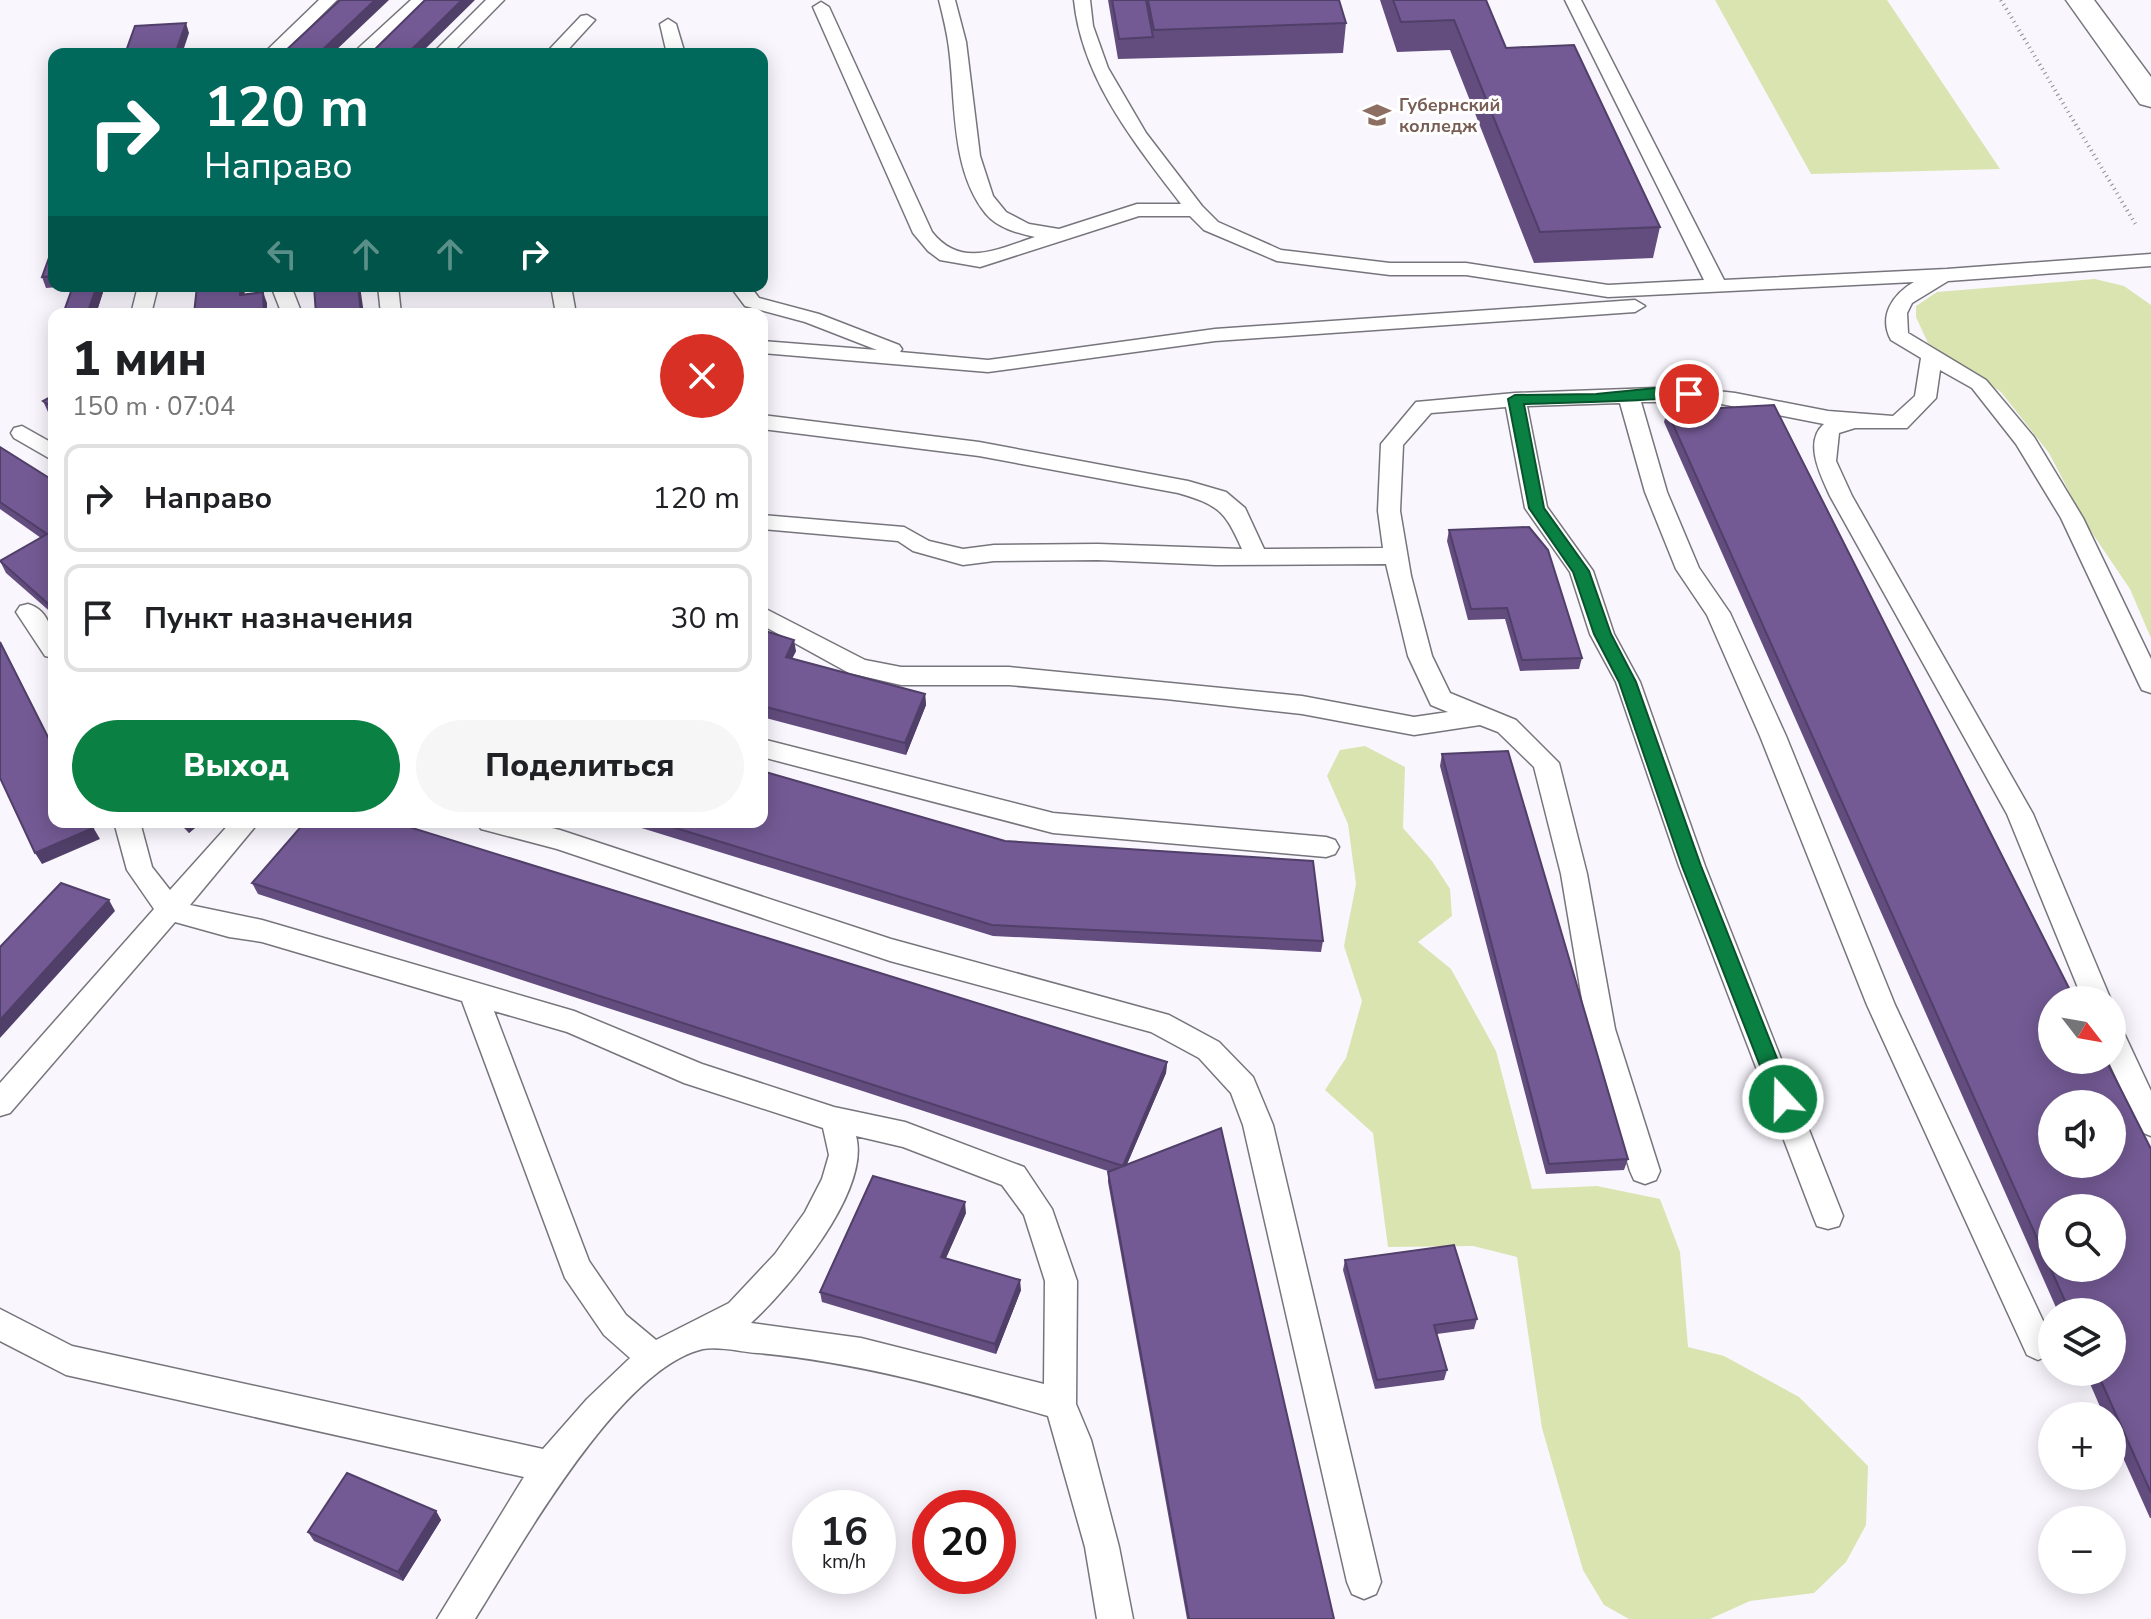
<!DOCTYPE html>
<html lang="ru">
<meta charset="utf-8">
<style>
:root{--surface:#fff;--page:#f6f6f6;--text:#202124;--muted:#757577;--line:#e0e0e0;--accent:#0b8043}
body{margin:0;font-family:"Nunito Sans",sans-serif;background:var(--page);color:var(--text);height:100vh;display:flex;flex-direction:column;font-size:30px;white-space:nowrap}
*{box-sizing:border-box;margin:0}
p{font-size:26px;color:var(--muted)}
.icon{flex:none;width:44px;height:44px;fill:none;stroke:currentColor;stroke-width:2;stroke-linecap:round;stroke-linejoin:round}
.map{position:relative;flex:1;overflow:hidden}
.side{position:absolute;left:48px;top:308px;width:720px;height:520px;display:flex;flex-direction:column;background:var(--surface);border-radius:16px;box-shadow:0 4px 20px #0003}
.side>*{flex:none}
.hud{position:absolute;left:48px;top:48px;width:720px;height:244px;border-radius:16px;box-shadow:0 4px 20px #0003;background:#00695c;color:#fff;overflow:hidden}
.needle{width:52px;rotate:121deg}
.controls{position:absolute;left:2038px;top:986px;display:grid;gap:16px}
.controls a{display:grid;place-items:center;width:88px;height:88px;border-radius:50%;background:var(--surface);box-shadow:0 4px 20px #0003;font-size:40px}
.speed{position:absolute;left:792px;top:1490px;display:flex;gap:16px;font-size:40px;font-weight:700;text-align:center}
.speed>*{display:grid;place-content:center;width:104px;height:104px;border-radius:50%;background:var(--surface);box-shadow:0 4px 20px #0003;line-height:1}
.speed small{font-size:20px;font-weight:400}
.speed .limit{border:12px solid #d22;background:#fff;color:#111}
.pin{position:absolute;display:grid;place-items:center;width:68px;height:68px;color:#fff;margin:-34px;border:4px solid #fff;border-radius:50%;box-shadow:0 2px 8px #0007}
.me{position:absolute;width:88px;margin:-44px;rotate:339deg;stroke-linejoin:round;filter:drop-shadow(0 0 6px #0008)}
.turn{display:flex;align-items:center;gap:28px;height:168px;padding:0 24px;font-size:36px}
.turn .icon{width:104px;height:104px;stroke-width:2.5}
.turn b{display:block;font-size:56px;line-height:68px}
.lanes{display:flex;align-items:center;height:76px;padding:0 24px;background:#0003;justify-content:center;gap:40px;direction:ltr}
.lanes .off{opacity:.35}
.round{display:grid;place-items:center;flex:none;width:84px;height:84px;border-radius:42px;background:var(--page)}
.head{display:flex;align-items:center;justify-content:space-between;height:136px;padding:0 24px}
h1{font-size:48px;font-weight:800;line-height:60px}
.button{display:flex;gap:16px;margin-top:auto;padding:16px 24px}
.button a{flex:1;height:92px;border-radius:48px;background:var(--accent);color:#fff;font-size:32px;font-weight:800;line-height:92px;text-align:center}
.button a+a{background:var(--page);color:var(--text)}
ul{padding:0;list-style:none}
li{display:flex;align-items:center;gap:24px;height:108px;margin:0 16px 12px;padding:0 8px;border:4px solid var(--line);border-radius:16px}
li div{flex:1}
li b{display:block;font-size:30px}
li em{font-style:normal}
.map>svg:first-child{display:block}
.green{fill:#d9e4b1}
.lines{fill:none;stroke-linecap:round;stroke-linejoin:round}
.service-casing{stroke:#77757c;stroke-width:3}
.primary-casing{stroke:#77757c;stroke-width:3}
.path{stroke:#8f8d92;stroke-width:4;stroke-dasharray:1 4;stroke-linecap:butt}
.service{fill:#fff;fill-rule:evenodd}
.primary{fill:#fff;fill-rule:evenodd}
.wall{fill:#634d7f}
.shaded-wall{fill:#503f68}
.building{fill:#735a94;stroke:#503f68;stroke-width:2;fill-rule:evenodd}
.route{fill:#0b8043;stroke:#07532c;stroke-width:2}
.labels{text-anchor:middle;dominant-baseline:central;stroke-width:6;stroke-linejoin:round;paint-order:stroke}
.far-education-label{font-size:18px;font-weight:bold;fill:#785e54;stroke:#fff;text-anchor:start}
</style>
<div class="map">
<svg width="2151" height="1619" viewBox="0 0 2151 1619">
<rect width="100%" height="100%" fill="#f9f6fe"/>
<path class="green" d="M1715,0H1887L2000,169L1811,174Z
M2095,279L2124,286L2151,305V638L2130,589L2086,524L2049,453L2001,392L1928,343L1916,317V306L1937,292Z
M1365,746L1405,767L1403,828L1432,861L1450,889L1452,916L1418,942L1451,969L1496,1051L1532,1189L1597,1186L1660,1199L1680,1252L1688,1347L1724,1356L1799,1397L1868,1466L1866,1525L1846,1562L1814,1593L1750,1601L1710,1619H1629L1604,1605L1583,1570L1542,1428L1517,1257L1473,1246L1388,1247L1373,1133L1325,1090L1346,1058L1362,1001L1344,946L1356,884L1348,824L1327,776L1340,750Z"/>
<g class="lines">
<g class="service-casing">
<path id="service" d="M319,0H337L282,54H263Z
M411,0H429L371,54H352Z
M486,0H504L451,54H432Z
M939,0H955L966,42L980,156L993,196L1006,212L1029,224L1059,229L1137,204H1181C1134,142 1082,79 1074,0H1090L1093,26L1108,68L1146,133L1202,206L1218,222L1281,250L1390,263H1466L1608,285L1704,280L1565,0H1581L1724,280L1947,269L2151,254V266L1948,281L1912,303L1907,313L1908,333L1986,380L2034,437L2083,518L2151,659V693L2142,690L2139,684L2061,518L2016,444L1972,388L1940,370L1936,398L1907,428H1855L1839,433L1836,461L1852,496L2033,814L2111,1000H2083L2007,814L1830,496C1821,476 1803,442 1824,424L1711,402H1641L1667,492L1699,568L1730,613L1786,736L1895,1005L2052,1340L2049,1355L2038,1360L2027,1355L1867,1005L1760,736L1707,615L1676,569L1645,492L1620,403L1527,406L1547,507L1593,571L1614,634L1640,682L1705,866L1843,1216L1839,1226L1828,1229L1817,1226L1813,1216L1679,866L1616,682L1590,634L1570,572L1525,508L1506,407L1431,413L1403,445L1400,511L1411,576L1432,656L1450,693L1516,720L1559,763L1587,874L1615,1029L1660,1171L1656,1180L1645,1184L1634,1180L1630,1171L1587,1029L1561,874L1534,767L1498,732L1480,725L1414,735L1302,714L1166,699L1009,685H901L849,673L762,625V607L865,660L901,667H1009L1302,696L1414,717L1448,712L1431,705L1408,656L1386,564L1216,565L1098,560L994,561L963,565L913,551L898,541L762,529V515L904,527L929,541L963,549L994,545L1098,544L1242,549C1225,511 1219,505 1178,493L979,456L762,429V415L979,442L1188,481L1226,492L1245,508L1264,549L1383,548L1378,511L1381,444L1416,402L1515,393L1682,387L1735,393L1828,411L1893,416L1915,396L1921,358L1891,340C1878,316 1893,294 1914,282L1608,297L1466,275H1390L1277,261L1204,230L1190,216H1139L980,267L940,260L928,251L913,233L813,7L821,2L829,7L932,232C961,269 998,249 1035,237C1017,233 998,228 986,214C950,170 956,100 949,48C947,32 943,16 939,0Z
M587,15L595,20L564,54H545L581,16Z
M668,19L676,24L685,54H667L660,24Z
M138,286H158L151,314H131Z
M271,286H291L302,314H282Z
M378,286H398L401,314H381Z
M551,286H571L576,314H556Z
M730,286H750L759,298L819,314L899,345L902,349L900,352L988,360L1215,329L1635,300L1645,306L1635,312L1215,341L988,372L762,353V341L877,350L805,322L745,306Z
M22,426L54,444V461L14,438L11,433L14,428Z
M28,604C52,611 54,638 54,658L45,656L16,612L20,606Z
M762,739L1053,813L1326,837L1335,840L1339,847L1335,854L1326,857L1053,833L762,757Z
M114,822H140L152,867L170,890L231,822H259L190,905L262,920L574,1011L702,1064L834,1107L905,1122L1024,1167L1052,1209L1077,1281L1076,1404L1091,1440L1119,1547L1133,1619H1097L1085,1547L1048,1416C953,1389 857,1362 758,1353C741,1352 720,1346 703,1349C619,1368 519,1549 475,1619H437L524,1477L66,1375L0,1341V1309L72,1346L543,1449L587,1399L630,1358L604,1335L565,1278L462,1001L262,942L229,937L175,922L10,1113L0,1116V1083L154,909L127,870ZM494,1011L567,1032L684,1083L823,1128L829,1155L822,1179L805,1212L775,1254L729,1303L656,1340L626,1315L589,1261ZM856,1136L903,1147L1002,1185L1024,1215L1045,1281L1044,1384L861,1338L751,1323C789,1288 871,1191 856,1136Z
M477,822H528L560,830L891,939L1169,1015L1219,1042L1253,1077L1273,1125L1381,1582L1376,1594L1364,1599L1352,1594L1347,1582L1243,1125L1231,1093L1199,1058L1151,1032L890,961L557,849L481,829Z
M2112,1025L2122,1029L2151,1091V1136L2141,1132L2108,1060H2112Z"/>
</g>
<g class="primary-casing">
<path id="primary" d="M2066,0H2094L2151,77V107L2140,104Z"/>
</g>
<path class="path" d="M2001,0L2136,225"/>
<use href="#service" class="service"/>
<use href="#primary" class="primary"/>
</g>
<path class="wall" d="M1108,0H1339L1346,23L1343,53L1118,59Z
M1380,0H1486L1506,48L1660,227L1653,258L1534,263L1450,50L1397,52Z
M54,244V286H105L96,314H63L73,286L46,288L42,277Z
M54,357V371L48,360Z
M54,395V416L48,412L43,401Z
M1667,411L2151,1149V1518H2150L2112,1433V1416H2104L2085,1372H2112V1312H2058L1664,422Z
M0,447L54,481V615L6,573L0,561L41,538L0,509Z
M1449,530L1582,658L1579,669L1520,671L1505,619L1468,620L1447,541Z
M762,630L796,651L792,659L925,694L926,705L906,755L762,717Z
M1442,754L1628,1159L1624,1170L1546,1174L1440,766Z
M178,822H202L189,833Z
M622,822H762L1323,941L1321,952L993,936Z
M252,883L1167,1062L1166,1073L1127,1164L1334,1619H1187L1108,1182V1171L258,894Z
M966,1213L946,1258L1021,1290L996,1354L822,1302L820,1292Z
M1345,1260L1477,1319L1474,1329L1437,1334L1447,1370L1444,1380L1375,1389L1343,1270Z
M436,1511L441,1520L403,1581L314,1541L308,1532Z"/>
<path class="shaded-wall" d="M375,0H389L332,54H318Z
M462,0H475L420,54H407Z
M186,23L189,33L182,54H175Z
M97,286H105L96,314H87Z
M240,286H245L244,307L240,295Z
M358,286H360L364,314H361Z
M263,292L267,303V314H264Z
M794,640L796,651L787,668L786,657Z
M925,694L926,705L906,755L905,743Z
M90,822L100,839L42,864L35,853Z
M183,822H202L189,833Z
M109,900L115,911L0,1038V1020Z
M1167,1062L1166,1073L1122,1176L1123,1166Z
M965,1202L966,1213L942,1267L941,1257Z
M1020,1280L1021,1290L996,1354L995,1344Z
M436,1511L441,1520L403,1581L398,1572Z"/>
<path class="building" d="M340,0H375L318,54H282Z
M425,0H462L407,54H370Z
M1112,0H1146L1153,37L1119,39Z
M1148,0H1339L1346,23L1154,30Z
M1393,0H1486L1506,48L1574,45L1660,227L1540,232L1454,20L1401,22Z
M186,23L175,54H125L135,26Z
M54,244V276L42,277Z
M73,286H97L87,314H63Z
M197,286H240V295L263,292L264,314H194Z
M314,286H358L361,314H316Z
M54,395V408L43,401Z
M1774,405L2075,1000H2052V1060H2106L2151,1149V1493L2097,1372H2112V1312H2070L1667,411ZM2052,1104H2112V1164H2052ZM2052,1208H2112V1268H2052Z
M0,447L54,481V609L0,561L47,534L0,502Z
M1529,527L1548,550L1582,658L1522,660L1507,608L1471,609L1449,530Z
M762,630L794,640L786,657L925,694L905,743L762,706Z
M0,642L54,749V822H90L93,828L35,853L0,778Z
M1508,751L1628,1159L1549,1164L1442,754Z
M762,771L1005,841L1313,861L1323,941L992,925L656,822H762Z
M305,822H393L1167,1062L1123,1166L252,883Z
M61,883L109,900L0,1020V947Z
M1221,1128L1334,1619H1189L1108,1172Z
M873,1176L965,1202L941,1257L1020,1280L995,1344L820,1292Z
M1454,1245L1477,1319L1434,1325L1447,1370L1377,1380L1345,1260Z
M347,1473L436,1511L398,1572L308,1532Z"/>
<path class="route" d="M1666,387L1689,389L1697,394C1689,401 1546,403 1524,404L1544,508L1589,571L1611,634L1636,682L1701,866L1793,1099L1790,1105L1783,1108L1776,1105L1773,1099L1682,866L1619,682L1594,634L1573,572L1529,508L1508,399L1515,395L1596,394Z"/>
<defs>
<g id="university-bare" transform="scale(2.16)"><path d="M0-5L7-2L0 1L-7-2ZM-4 1L0 2.5L4 1V4Q0 6-4 4Z" fill="#8d6e63" stroke="#fff" stroke-width="2.5" paint-order="stroke"/></g>
</defs>
<g fill-rule="evenodd">
<use href="#university-bare" x="1377" y="115"/>
</g>
<g class="labels">
<g class="far-education-label">
<text x="1399" y="105">Губернский<tspan x="1399" dy="21">колледж</tspan></text>
</g>
</g>
</svg>
<div class="controls">
<a><svg class="needle" viewBox="-14 -14 28 28"><path d="M0-13l5 13h-10z" fill="#e53935"/><path d="M0 13l5-13h-10z" fill="#757577"/></svg></a>
<a><svg class="icon" aria-label="sound" viewBox="0 0 24 24"><path d="M4 9h4l5-4v14l-5-4H4zM17 9q2 3 0 6"/></svg></a>
<a><svg class="icon" aria-label="search" viewBox="0 0 24 24"><circle cx="10" cy="10" r="6"/><path d="M15 15l6 6"/></svg></a>
<a><svg class="icon" aria-label="layers" viewBox="0 0 24 24"><path d="M12 4l9 5-9 5-9-5zM3 14l9 5 9-5"/></svg></a>
<a>+</a>
<a>−</a>
</div>
<div class="speed"><div>16<small>km/h</small></div><div class="limit">20</div></div>
<div class="pin" style="left:1689px;top:394px;background:#d93025"><svg class="icon" aria-label="arrive" viewBox="0 0 24 24"><path d="M6 21V4h12l-3 4 3 4H6"/></svg></div>
<svg class="me" style="left:1783px;top:1099px" viewBox="-20 -20 40 40"><circle r="17" fill="#0b8043" stroke="#fff" stroke-width="3"/><path d="M0-11L8 9 0 5-8 9z" fill="#fff"/></svg>
<div class="hud">
<div class="turn"><svg class="icon" aria-label="right" viewBox="0 0 24 24"><path d="M7 20v-9h11M14 6l5 5-5 5"/></svg><div><b>120 m</b>Направо</div></div>
<div class="lanes"><svg class="icon off" aria-label="left" viewBox="0 0 24 24"><path d="M17 20v-9H6M10 6l-5 5 5 5"/></svg><svg class="icon off" aria-label="ahead" viewBox="0 0 24 24"><path d="M12 20V5M6 11l6-6 6 6"/></svg><svg class="icon off" aria-label="ahead" viewBox="0 0 24 24"><path d="M12 20V5M6 11l6-6 6 6"/></svg><svg class="icon" aria-label="right" viewBox="0 0 24 24"><path d="M7 20v-9h11M14 6l5 5-5 5"/></svg></div>
</div>
<section class="side">
<div class="head"><div><h1>1 мин</h1><p>150 m · 07:04</p></div><a class="round" style="background:#d93025;color:#fff"><svg class="icon" aria-label="close" viewBox="0 0 24 24"><path d="M6 6l12 12M18 6L6 18"/></svg></a></div>
<ul>
<li><svg class="icon" aria-label="right" viewBox="0 0 24 24"><path d="M7 20v-9h11M14 6l5 5-5 5"/></svg><div><b>Направо</b></div><em>120 m</em></li>
<li><svg class="icon" aria-label="arrive" viewBox="0 0 24 24"><path d="M6 21V4h12l-3 4 3 4H6"/></svg><div><b>Пункт назначения</b></div><em>30 m</em></li>
</ul>
<div class="button"><a>Выход</a><a>Поделиться</a></div>
</section>
</div>
